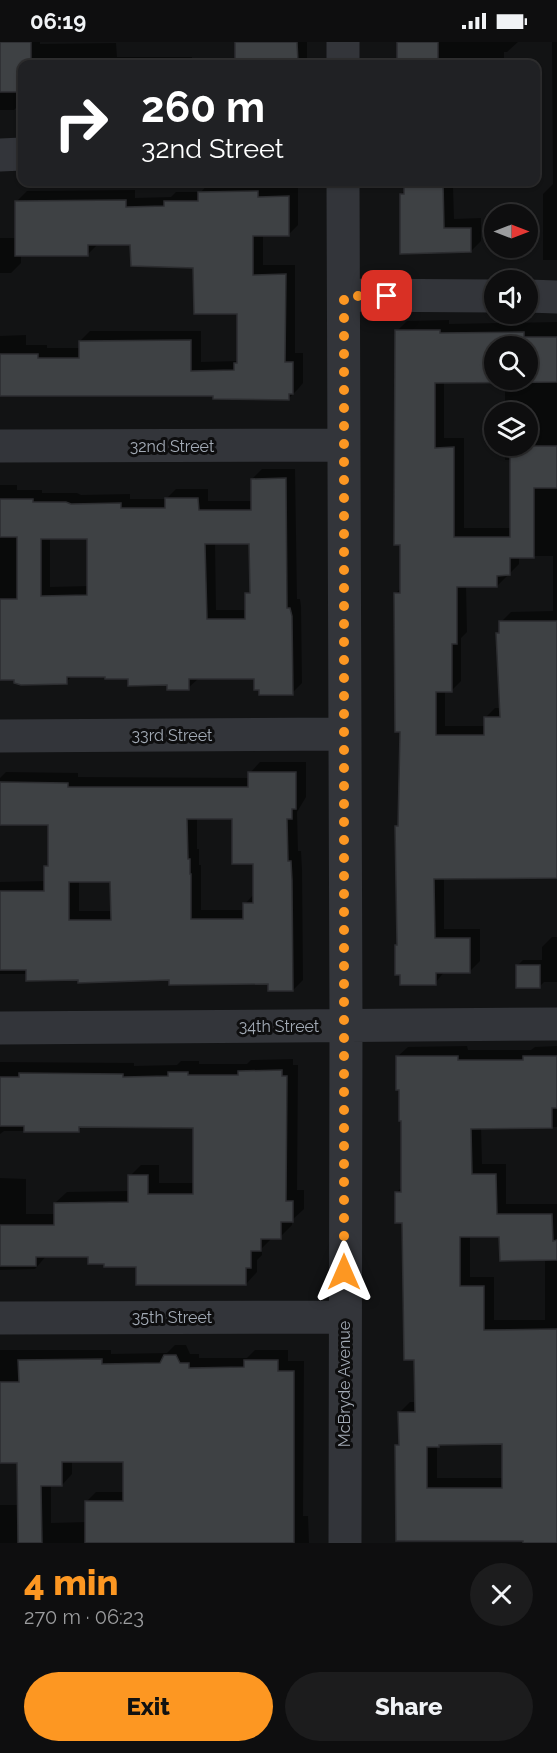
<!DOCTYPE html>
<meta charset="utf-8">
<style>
:root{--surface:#0e0e0f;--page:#1c1c1d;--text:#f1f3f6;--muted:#9b9c9e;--line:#2e2e2f;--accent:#fd9722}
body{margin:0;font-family:Raleway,sans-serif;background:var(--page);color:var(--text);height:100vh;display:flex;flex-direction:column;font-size:22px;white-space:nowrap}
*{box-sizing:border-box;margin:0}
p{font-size:20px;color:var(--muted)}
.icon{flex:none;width:33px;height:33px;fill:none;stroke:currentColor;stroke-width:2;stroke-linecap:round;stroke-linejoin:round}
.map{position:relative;height:1501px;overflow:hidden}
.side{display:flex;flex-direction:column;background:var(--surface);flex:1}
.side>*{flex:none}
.hud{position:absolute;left:18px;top:18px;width:522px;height:126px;border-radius:12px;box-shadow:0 2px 4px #0004,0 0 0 2px var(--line);background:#202124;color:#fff;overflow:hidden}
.needle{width:39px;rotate:90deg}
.tools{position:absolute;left:484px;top:162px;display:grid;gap:12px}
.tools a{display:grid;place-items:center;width:54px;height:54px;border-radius:50%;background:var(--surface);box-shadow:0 2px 4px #0004,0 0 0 2px var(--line);font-size:30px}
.pin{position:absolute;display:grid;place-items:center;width:51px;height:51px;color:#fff;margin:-26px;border-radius:12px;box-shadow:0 3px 9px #0006}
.me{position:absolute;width:66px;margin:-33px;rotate:0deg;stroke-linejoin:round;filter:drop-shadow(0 0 4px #0008)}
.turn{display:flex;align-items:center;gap:21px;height:126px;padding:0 24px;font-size:27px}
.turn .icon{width:78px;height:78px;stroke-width:2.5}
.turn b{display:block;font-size:42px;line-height:51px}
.round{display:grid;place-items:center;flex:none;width:63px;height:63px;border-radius:32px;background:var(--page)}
.overview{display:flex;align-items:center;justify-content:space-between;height:102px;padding:0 24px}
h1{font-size:36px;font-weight:800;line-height:45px;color:var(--accent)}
.button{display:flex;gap:12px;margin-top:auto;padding:12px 24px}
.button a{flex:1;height:69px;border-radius:36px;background:var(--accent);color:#111;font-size:24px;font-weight:800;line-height:69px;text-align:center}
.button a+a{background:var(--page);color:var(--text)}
.status{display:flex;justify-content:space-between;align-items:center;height:42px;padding:0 30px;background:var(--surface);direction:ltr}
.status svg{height:16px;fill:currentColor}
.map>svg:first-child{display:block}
.shadow{fill:#0007;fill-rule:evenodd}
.building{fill:#3e4144;stroke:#2c2d30;stroke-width:1.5;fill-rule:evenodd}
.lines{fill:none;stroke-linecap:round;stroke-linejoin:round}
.minor{stroke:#33353a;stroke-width:33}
.route{stroke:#fd9722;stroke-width:10;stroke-dasharray:0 18}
.labels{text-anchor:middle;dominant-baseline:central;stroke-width:6;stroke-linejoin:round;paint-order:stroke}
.street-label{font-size:16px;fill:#a3abb6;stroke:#0e0e0f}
</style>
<div class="status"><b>06:19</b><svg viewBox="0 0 49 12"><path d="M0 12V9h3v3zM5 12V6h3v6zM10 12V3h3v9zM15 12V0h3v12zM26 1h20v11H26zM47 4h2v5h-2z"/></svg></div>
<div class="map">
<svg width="557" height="1501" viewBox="0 0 557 1501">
<rect width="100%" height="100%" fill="#121314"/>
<path class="shadow" d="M0,0H40V2L116,1L117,15H192V22H22V60L14,68H0Z
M236,0H307V22H236Z
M399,0H518L507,10H504V22H401Z
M552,0H557V218H543V152L553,142Z
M210,140H267V145H298V183L288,193H263V223H295V311H303V341L298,347L288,357L214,352H0V294L26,293V303H47V306H80V299L90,289H201V320L238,319L239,270L194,225L132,201L97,203L87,213H21V221L11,231H0V196H17V159L27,149L135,148V156L171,155L176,150H201Z
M406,140H459L453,145L454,177L481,176V199L471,209L401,152L406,147Z
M449,278V282L557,280V940H544L539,945L518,923L523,918H542V905L552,895H557V835L444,836V887H480V919L470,929H445L435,941L396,903L398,902L397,785L400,782L401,688L396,551L402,545L397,289L407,279ZM495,304H528V338H495ZM444,340H505V370H528V404H505V418H511V486H464V396H444ZM519,514H553V569L511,570L501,580V589L498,592L501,666H495L485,676V684H445V649H451L461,639V596L467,590L466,544H497L519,522Z
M262,427H295L297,557H300L301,564L302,641L292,651L255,635L198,637L188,646L130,636L72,634L66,640L0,637V443H17V448H42V451H77L81,453L130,452V457H166L176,447H208V459H252V437ZM50,495H89V544L50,545ZM215,501H251L252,547L247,552V568H216Z
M260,720H306V755L297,770L298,809H301L302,827L303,938L293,948L269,940L170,937H79L28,932H0V840L46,839V824L49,821V781L0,782V736L6,730L78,731V735L250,736V731ZM233,775L254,821V852L245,862V868H201V823H199V807H197V776ZM79,839H111L112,869H79Z
M467,1004L468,1008H531L535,1005L557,1004V1085H481L482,1122H506V1162H557V1501H525V1497L398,1498L397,1403L401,1400L400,1370L410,1360H416L415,1316L403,1179L396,1151L402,1145V1077L397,1015L408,1005ZM470,1194H501L545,1217V1278H494V1235H470ZM503,1400V1436H437V1404L441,1401Z
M293,1017V1023H298L297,1148H304V1167L292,1178V1183L280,1195L272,1196L262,1206V1213L257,1218V1230L246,1242L106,1220L90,1213H47L35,1227L0,1228V1136L26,1137V1172H55V1161L67,1150L130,1149V1134L141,1123H159V1141H195V1085L83,1084L78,1089H4L0,1092V1020L134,1021V1024L177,1023L181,1019H199V1022H247L251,1018Z
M175,1303H186L190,1312H199V1316H247L255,1308H288V1319H304L303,1474H308L309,1501H0V1463H19V1419H0V1308H111V1312L167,1311ZM124,1418V1450H96L86,1460L87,1480L51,1481V1443H62L72,1432V1419Z"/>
<path class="building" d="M0,0H31V22H22V43H20V50H0Z
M235,0H297L298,20L235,21Z
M397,0H438V22H397Z
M404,140H443L444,186H471V210L400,212V152H404Z
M258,149V155L289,154V194H253V233L286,232L285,320H293V352H289V358L213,357V354H0V312H38V316H79V299L191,298V329L234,328V321H237V272H194L193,226L131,224L130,203H88V214H15V159L126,158V165L164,164V159H198V150Z
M395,288H440V291L524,290V295H557V340L435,341V406L454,405V495H510V404H557V446H534V516H510V533L497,534V545H457V602H452V650H436V693H484V675H500L496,591H499V579H557V836L434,837L435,896H470V931H436V943H400V933H395V903H397L395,784H398L400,690H395L394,551H400V503H394ZM495,304H528V338H495Z
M286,436L287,566H290L292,574L293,653H259V648H254V637H189V648H167V643L128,644V637H105V635H67V642L21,643L14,641V638H0V557H17V495H0V457H33V460H66L71,462L121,461V466H165V456H198L199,468H251V437ZM41,497H87V553L41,554ZM205,502H249L250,551H245V577H207Z
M248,730H296V767H292V777H287L288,819H291L292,838L293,949H268V942L169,943V938L78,941V938L26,939V928H0V849H44V824H48V783H0V740L68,741V745H248ZM187,777H232V822H253V861H243V877H191V832H190V817H188ZM69,840H110L111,878H69Z
M516,923H540V946H516Z
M396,1014H458V1018H523V1014H557V1066H552V1086L471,1087L472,1132H496L497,1172H552L553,1199L557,1198V1218L500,1219L499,1195H460V1244H484V1288L557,1287V1501H523V1499H396L395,1403H399L398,1370H415L414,1318H404L402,1181H395V1150H401V1079H399V1048H396ZM502,1402V1446H427V1405H439V1403Z
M282,1028V1034H287L286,1159H293V1180H281V1197H261V1209H251V1226H246V1243H136V1225H104V1222H88V1215H36V1224H0V1183H54V1161L128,1160V1133H148V1152H193V1086L79,1085V1090H24V1084H0V1035H19V1031L123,1032V1035L168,1034V1030H188V1033H238V1029Z
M164,1313H176L180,1321H189V1326L244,1325V1318H278V1329H294V1501H85V1459H123V1420H62V1444H41L42,1501H18L17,1421H0V1340H19L18,1318L102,1317V1322L160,1321Z"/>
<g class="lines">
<path class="minor" d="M343,22V0
M0,113L22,112
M343,140L346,984L345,1501
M344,253L495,254
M528,254L557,255
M0,404L343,403
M0,694L345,692
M0,986L557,982
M0,1276L344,1275"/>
</g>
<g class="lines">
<path class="route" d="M344,1230V254H387"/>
</g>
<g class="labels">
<g class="street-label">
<text x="172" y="404">32nd Street</text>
<text x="172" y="693">33rd Street</text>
<text x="279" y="984">34th Street</text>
<text x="172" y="1275">35th Street</text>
<text transform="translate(344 1342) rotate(-90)">McBryde Avenue</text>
</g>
</g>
</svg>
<div class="tools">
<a><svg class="needle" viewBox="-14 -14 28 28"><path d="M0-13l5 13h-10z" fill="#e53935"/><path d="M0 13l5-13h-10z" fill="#9b9c9e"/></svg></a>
<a><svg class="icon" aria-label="sound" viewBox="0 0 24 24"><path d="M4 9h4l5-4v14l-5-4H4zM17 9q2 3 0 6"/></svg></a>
<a><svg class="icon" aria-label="search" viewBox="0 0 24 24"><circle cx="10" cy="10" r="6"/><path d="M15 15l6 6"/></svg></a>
<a><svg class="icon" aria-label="layers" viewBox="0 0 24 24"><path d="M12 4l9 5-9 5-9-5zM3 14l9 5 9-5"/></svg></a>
</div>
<div class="pin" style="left:387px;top:254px;background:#d93025"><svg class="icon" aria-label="arrive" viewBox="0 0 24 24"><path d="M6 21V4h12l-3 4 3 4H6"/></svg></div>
<svg class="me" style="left:344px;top:1230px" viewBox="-20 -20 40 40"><path d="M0-17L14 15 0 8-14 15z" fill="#fd9722" stroke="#fff" stroke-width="4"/></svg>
<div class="hud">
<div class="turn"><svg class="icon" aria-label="right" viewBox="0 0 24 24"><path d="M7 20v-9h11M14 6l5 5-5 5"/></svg><div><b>260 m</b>32nd Street</div></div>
</div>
</div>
<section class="side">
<div class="overview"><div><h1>4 min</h1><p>270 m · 06:23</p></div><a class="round"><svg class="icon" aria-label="close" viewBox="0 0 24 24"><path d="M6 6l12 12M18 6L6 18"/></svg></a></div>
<div class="button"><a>Exit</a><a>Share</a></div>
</section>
